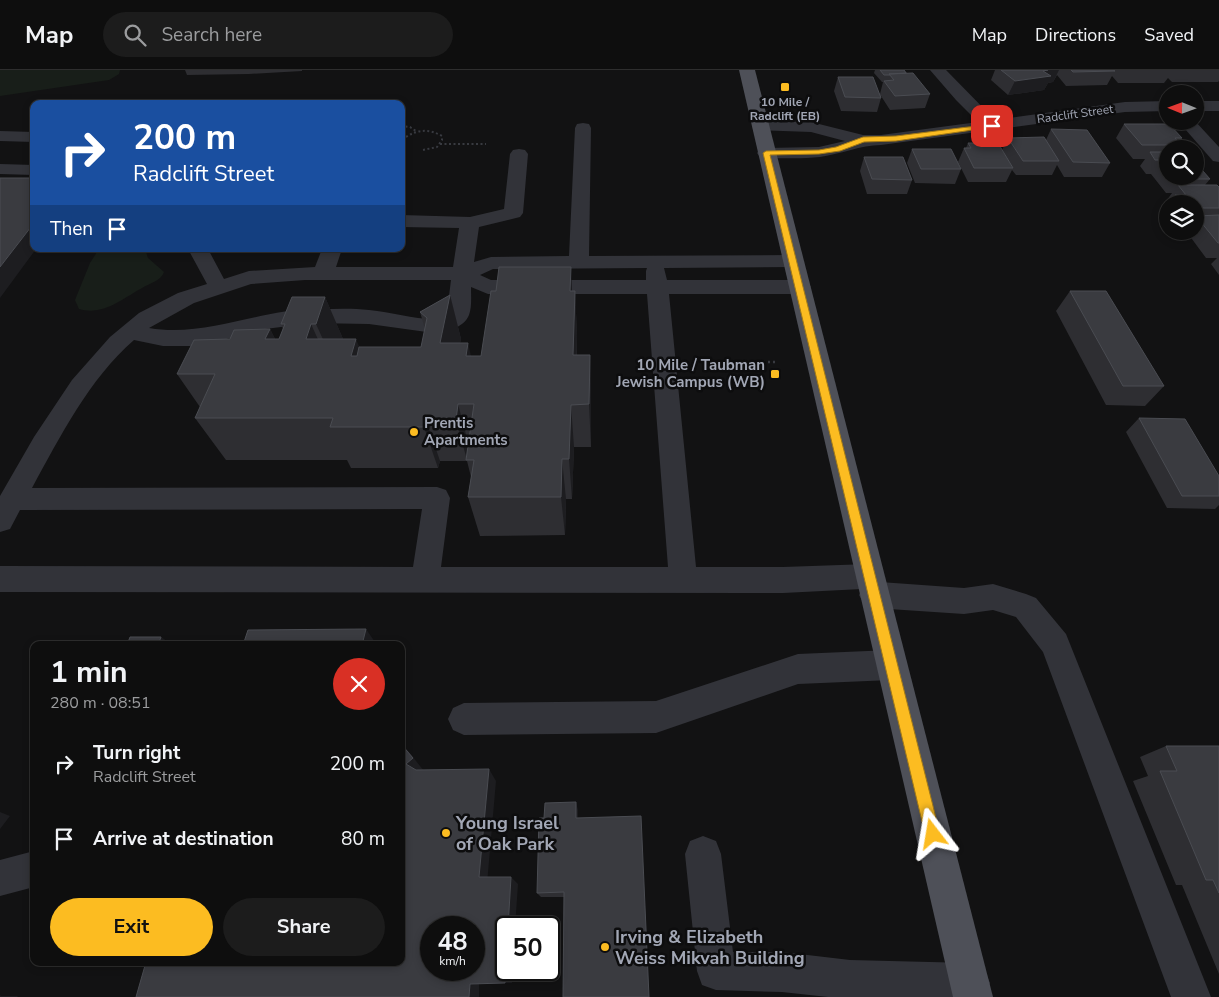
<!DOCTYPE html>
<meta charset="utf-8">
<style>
:root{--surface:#0e0e0e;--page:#1c1c1c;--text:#f1f3f6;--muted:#9b9c9e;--line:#2e2e2e;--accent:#fcbc21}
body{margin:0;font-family:"Nunito Sans",sans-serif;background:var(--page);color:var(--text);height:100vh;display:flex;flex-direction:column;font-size:19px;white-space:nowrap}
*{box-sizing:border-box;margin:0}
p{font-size:16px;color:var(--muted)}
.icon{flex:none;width:28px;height:28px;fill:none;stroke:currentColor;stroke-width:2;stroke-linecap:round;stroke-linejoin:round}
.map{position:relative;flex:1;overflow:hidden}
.details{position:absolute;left:30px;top:571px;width:375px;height:325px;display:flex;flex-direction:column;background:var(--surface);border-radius:10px;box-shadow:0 2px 8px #0003,0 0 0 1px var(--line)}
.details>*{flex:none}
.banner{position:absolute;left:30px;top:30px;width:375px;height:152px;border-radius:10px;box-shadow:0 2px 8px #0003,0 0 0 1px var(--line);background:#1a4fa0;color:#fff;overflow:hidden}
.needle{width:32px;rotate:271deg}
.tools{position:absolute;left:1159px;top:15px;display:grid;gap:10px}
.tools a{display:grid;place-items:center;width:45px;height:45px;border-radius:50%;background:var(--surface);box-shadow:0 2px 8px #0003,0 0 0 1px var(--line);font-size:25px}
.speed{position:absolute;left:420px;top:846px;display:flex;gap:10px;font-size:25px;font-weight:700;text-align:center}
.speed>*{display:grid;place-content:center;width:65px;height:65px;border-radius:50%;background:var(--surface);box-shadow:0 2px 8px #0003,0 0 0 1px var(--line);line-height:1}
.speed small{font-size:12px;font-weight:400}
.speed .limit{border:2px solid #111;border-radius:8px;background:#fff;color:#111}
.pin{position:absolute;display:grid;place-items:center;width:42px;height:42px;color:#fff;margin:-21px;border-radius:10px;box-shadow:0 2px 8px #0006}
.me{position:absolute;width:55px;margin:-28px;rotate:346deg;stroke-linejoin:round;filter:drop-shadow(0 0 4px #0008)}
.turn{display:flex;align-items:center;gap:18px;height:105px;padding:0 20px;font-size:22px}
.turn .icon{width:65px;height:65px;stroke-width:2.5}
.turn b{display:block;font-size:35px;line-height:42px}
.then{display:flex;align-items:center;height:48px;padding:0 20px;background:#0003;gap:10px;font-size:19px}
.round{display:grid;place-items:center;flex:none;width:52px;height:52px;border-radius:26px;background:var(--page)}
.headline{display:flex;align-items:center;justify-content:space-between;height:85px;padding:0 20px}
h1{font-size:30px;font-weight:700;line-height:38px}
.button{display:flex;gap:10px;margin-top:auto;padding:10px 20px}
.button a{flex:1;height:58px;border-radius:30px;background:var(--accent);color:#111;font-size:20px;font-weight:700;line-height:58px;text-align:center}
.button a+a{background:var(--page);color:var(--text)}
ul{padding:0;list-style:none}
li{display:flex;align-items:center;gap:15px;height:75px;padding:0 20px}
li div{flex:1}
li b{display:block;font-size:19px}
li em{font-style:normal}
header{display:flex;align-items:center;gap:30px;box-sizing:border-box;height:70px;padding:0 25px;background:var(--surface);border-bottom:1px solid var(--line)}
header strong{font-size:24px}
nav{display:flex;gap:28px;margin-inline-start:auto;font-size:18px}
.search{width:350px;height:45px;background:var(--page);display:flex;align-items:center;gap:12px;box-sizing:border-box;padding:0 18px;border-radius:28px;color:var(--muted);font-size:19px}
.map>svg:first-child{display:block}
.green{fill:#181e19}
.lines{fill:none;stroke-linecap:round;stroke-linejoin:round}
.path-far1{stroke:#383a40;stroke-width:2;stroke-dasharray:2 2.5;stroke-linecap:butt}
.path{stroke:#383a40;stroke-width:2.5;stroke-dasharray:2 3;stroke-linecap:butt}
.minor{fill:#323339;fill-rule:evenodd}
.major{fill:#4e5058;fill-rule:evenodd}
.wall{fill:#2e2e32}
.shaded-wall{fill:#1d1d20}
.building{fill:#3a3b40;stroke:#4a4c52;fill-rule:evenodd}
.route{fill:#fcbc21;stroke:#a47a15}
.poi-dot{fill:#fcbc21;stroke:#0d0d0e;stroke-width:2}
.labels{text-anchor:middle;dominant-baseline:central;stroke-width:5;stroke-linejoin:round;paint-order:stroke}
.far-poi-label{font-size:12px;font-weight:bold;fill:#a2a7b5;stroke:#0d0d0e}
.far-street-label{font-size:12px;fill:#a2a7b5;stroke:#0d0d0e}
.poi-label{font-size:15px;font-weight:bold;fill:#a2a7b5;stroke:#0d0d0e;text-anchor:end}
.near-poi-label{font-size:18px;font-weight:bold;fill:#a2a7b5;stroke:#0d0d0e;text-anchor:start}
</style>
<header>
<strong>Map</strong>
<div class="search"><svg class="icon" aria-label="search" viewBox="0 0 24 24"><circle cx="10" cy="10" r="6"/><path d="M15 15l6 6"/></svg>Search here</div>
<nav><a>Map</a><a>Directions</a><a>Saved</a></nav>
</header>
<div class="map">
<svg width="1219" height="927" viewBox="0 0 1219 927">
<rect width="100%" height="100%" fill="#121213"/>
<path class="green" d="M0,0H120L119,4L109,10L0,26Z
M99,179H145L148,188L164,202C161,211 150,213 142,218C122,229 103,246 79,239L75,230L90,193Z"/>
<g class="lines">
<path class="path-far1" d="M401,56L410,57L416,61
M406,67C418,59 430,59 442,66V70L437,77L423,80
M440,74H486"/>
<path class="path" d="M748,292H777"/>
<path class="minor" d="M930,0H946L995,50L1125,32L1168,31V41L1125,42L881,75C860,75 842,84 820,87C803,89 784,88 766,88L760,87L757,83L760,79L766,78L819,77L845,71L811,62L754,60L752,56L754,52L760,51L811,52L863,65H881L978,52L956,30Z
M1195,31H1219V41H1195Z
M1178,51H1195L1219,77V92L1213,91Z
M583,53L589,54L591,58L589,186L793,185L800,187L803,191L800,195L793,197L664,198L667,210H800L807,212L811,217L807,222L800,224H669L696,497H783L869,494L879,497L883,506L880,512L964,518L993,514L1026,524L1036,528L1066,564L1070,574L1211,927H1171L1043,582L1016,547L993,540L964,544L874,538L864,534L859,525L862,519L783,523L0,522V496L413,497L422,439L20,440L10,459L0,462V426L34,367L72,310L110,267L139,243L178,223L207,214L188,179H208L224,209L249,201L315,197L322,179H342L336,197H453L459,158L401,157V145L470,147L504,139L510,84L513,80L519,79L525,80L528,84L523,143L520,147L479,157L474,192L491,187L569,186L575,58L577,54ZM647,198L646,201V210H491L480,205L493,199ZM305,210H451L447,242C443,244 439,249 434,249C413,249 391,242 369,240C353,238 336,239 319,239C261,238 207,268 149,258L194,233L251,214ZM471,217L488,224H647L668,497H441L450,428L446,420L437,417L32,418C60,367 89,309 134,270L163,276H190L213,273L257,260L313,253L369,254L434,263C445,262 464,258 469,245C472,237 471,226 471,217Z
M0,61L34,62V72L0,71Z
M0,94L34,95V105L0,104Z
M891,580L902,585L906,595L902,605L891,610L798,614L656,663L464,665L453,660L448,649L453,638L464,633L656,631L798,584Z
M703,766L716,771L721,784L733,882H782L850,890L970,893L984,899L990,913L984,927H828L782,922L716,920L702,915L697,901L685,784L690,771Z
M34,781V817L0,826V790Z"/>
<path class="major" d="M739,0H755L993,927H953Z"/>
</g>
<path class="wall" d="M185,0H302V1L249,4L187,5Z
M875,0H904L930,24L925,38L890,40L881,26V28L877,42L841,41L834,21L838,7L880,24L883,12H882L874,3Z
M982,0H1219V11L1218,12H1172L1168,8L1164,13H1118L1112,6L1107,15L1066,16L1057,5L1053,12L1048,13L1044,20L1008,25L991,10L995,0Z
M1124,54L1182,68L1179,72L1181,75L1179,79H1168V106H1195L1210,109L1205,115L1219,117V205L1211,194L1217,188H1206L1186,161H1195V134H1169L1170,133L1167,130L1172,123H1166L1151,104H1146L1140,96L1145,89H1133L1116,68Z
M1051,59L1110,93L1102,107H1064L1057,95L1052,105H1016L1012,100L1006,112H968L958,92L964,78H966L968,73L1002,80L1008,68L1046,70Z
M912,79L961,99L955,114L915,113L907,93Z
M864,87L912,110L907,124H867L860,101Z
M1168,136V143L1165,140Z
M572,221H575L577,265V285H590L591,328V377H574L572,429H566L565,465L480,466L468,427L471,407L467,391H440L438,398H351L347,390H226L195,348L200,337L177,304L230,269L270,259L275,269H279L283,259L281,254L325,227L343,269L360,277H421L425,259L420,242L450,225L461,269L460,273L471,286H481Z
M1070,221L1164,316L1145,336L1106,335L1056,241Z
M1139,348L1219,406V435L1215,439L1167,438L1126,362Z
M1166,676H1219V904L1182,815H1176L1133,711L1148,706L1140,687Z
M578,740L564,827H541L537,823L544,748Z"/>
<path class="shaded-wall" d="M1048,0H1059L1053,12L1048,13L1044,20L1008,25L1015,11L1043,1Z
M34,153V179H36L0,228V197Z
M571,197L573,242L570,221Z
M575,221L577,265L576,328L573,285Z
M450,225L461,269L452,317L440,273Z
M325,227L344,271L336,298L316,254Z
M311,254L331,298L306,269Z
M270,259L293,304L265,269Z
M356,269L374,313L351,286Z
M468,273L478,317L466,286Z
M590,285L591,328V377L589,334Z
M458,334L469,376L467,390L456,350Z
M571,335L574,377L572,429L569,389Z
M426,350L440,391L438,398L424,357Z
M562,389L566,429L565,465L561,427Z
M366,559L377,575H362Z
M161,567L168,572L167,575H158Z
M401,672L424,701L418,706L406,694Z
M489,699L496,711L487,814L479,807Z
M576,732L578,740V756L576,748Z
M0,742L10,746L0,759Z
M511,807L518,814L515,858H508Z
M506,887V900H513L512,913H505Z
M479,913V927H469L470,914Z
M0,925L1,926H17L18,927H0Z"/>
<path class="building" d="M880,0H904L906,3L889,4L890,5H884Z
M1001,0H1048L1043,1L1051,6L1015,11Z
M1071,0H1113L1115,1L1073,2Z
M913,3L930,24L895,26L884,11L894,10L889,4Z
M838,7H873L881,28L845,27Z
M1124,54H1169L1182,68H1175L1181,75H1142Z
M1051,59L1087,60L1110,93L1073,92Z
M1044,67L1059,91H1023L1008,68Z
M968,73H998L1013,98H974L964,78H971Z
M912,79H951L961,99H921Z
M1150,82H1168V98L1160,90H1155Z
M864,87H903L912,110L872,109Z
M1195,92L1210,109H1176L1174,106H1195Z
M0,108H34V153L0,197Z
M1178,115H1217L1219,117V138H1195V134H1182L1175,125H1186Z
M1219,145V173H1218L1196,146Z
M499,197H571L570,221H575L573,285H590L589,334L571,335L569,389H562L561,427H468L474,390H466L474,334H458L456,350H426L424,357H330L333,348H195L215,304H177L194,270L230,269L234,260L270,259L265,269H279L285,254H281L292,227H325L316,254H311L306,269H356L351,286H357L359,277H421L427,248L420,242L450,225L440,273H468L466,286H481L491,221H496Z
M1070,221H1106L1164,316H1123Z
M1139,348L1185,349L1219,406V426H1182Z
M366,559L362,575H243L248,560Z
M130,567H161L158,575H127Z
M401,674L413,688L406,694L416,700L489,699L479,807H511L508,858H506V887L505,913L470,914L469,927H136L146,892H401ZM431,858H474V900H431Z
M1166,676H1219V823L1213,810H1206L1160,701H1177Z
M576,732V748L641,746L649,927H563L564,822L537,823L539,748H544L545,733Z"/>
<path class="route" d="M992,54H994V57L896,71L864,72L840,81L819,84L770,85L940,764L938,769L933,771L927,769L925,764L763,83L766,81L819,80L836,77L863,67L896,66Z"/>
<g class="poi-dot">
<rect x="780" y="12" width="10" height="10" rx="2.5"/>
<rect x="770" y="299" width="10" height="10" rx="2.5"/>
<circle cx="414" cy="362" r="5"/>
<circle cx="446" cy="763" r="5"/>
<circle cx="605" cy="877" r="5"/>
</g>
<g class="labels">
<g class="far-poi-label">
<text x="785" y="32">10 Mile /<tspan x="785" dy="14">Radclift (EB)</tspan></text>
</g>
<g class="far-street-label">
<text transform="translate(1075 44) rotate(-8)">Radclift Street</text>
</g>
<g class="poi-label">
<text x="765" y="295">10 Mile / Taubman<tspan x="765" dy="17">Jewish Campus (WB)</tspan></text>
<text x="424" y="353" text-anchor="start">Prentis<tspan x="424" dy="17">Apartments</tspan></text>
</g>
<g class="near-poi-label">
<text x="456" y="753">Young Israel<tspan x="456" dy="21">of Oak Park</tspan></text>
<text x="615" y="867">Irving &amp; Elizabeth<tspan x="615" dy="21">Weiss Mikvah Building</tspan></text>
</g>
</g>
</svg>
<div class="tools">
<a><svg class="needle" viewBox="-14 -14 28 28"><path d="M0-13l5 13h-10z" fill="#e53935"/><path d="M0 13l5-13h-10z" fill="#9b9c9e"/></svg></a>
<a><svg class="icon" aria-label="search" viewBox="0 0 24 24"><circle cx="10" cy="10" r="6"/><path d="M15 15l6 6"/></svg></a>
<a><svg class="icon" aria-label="layers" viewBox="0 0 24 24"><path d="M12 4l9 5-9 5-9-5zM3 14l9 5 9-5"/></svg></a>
</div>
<div class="speed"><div>48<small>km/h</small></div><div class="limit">50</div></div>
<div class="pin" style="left:992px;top:56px;background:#d93025"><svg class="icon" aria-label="arrive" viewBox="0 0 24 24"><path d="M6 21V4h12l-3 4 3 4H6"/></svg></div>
<svg class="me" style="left:933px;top:764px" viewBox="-20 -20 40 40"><path d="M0-17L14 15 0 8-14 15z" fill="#fcbc21" stroke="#fff" stroke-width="4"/></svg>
<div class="banner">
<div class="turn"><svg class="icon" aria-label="right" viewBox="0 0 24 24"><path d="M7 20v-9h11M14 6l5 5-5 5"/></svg><div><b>200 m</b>Radclift Street</div></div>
<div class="then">Then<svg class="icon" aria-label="arrive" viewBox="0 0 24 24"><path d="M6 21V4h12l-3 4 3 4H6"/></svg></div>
</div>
<section class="details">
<div class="headline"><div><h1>1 min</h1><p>280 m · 08:51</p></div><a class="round" style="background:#d93025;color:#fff"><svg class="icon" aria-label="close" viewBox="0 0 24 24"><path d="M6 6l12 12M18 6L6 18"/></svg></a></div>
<ul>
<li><svg class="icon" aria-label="right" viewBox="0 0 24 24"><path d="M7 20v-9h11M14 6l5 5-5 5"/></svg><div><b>Turn right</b><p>Radclift Street</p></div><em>200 m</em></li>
<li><svg class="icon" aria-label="arrive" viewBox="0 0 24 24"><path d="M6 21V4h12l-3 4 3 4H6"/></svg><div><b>Arrive at destination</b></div><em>80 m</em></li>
</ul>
<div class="button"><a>Exit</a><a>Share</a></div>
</section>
</div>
